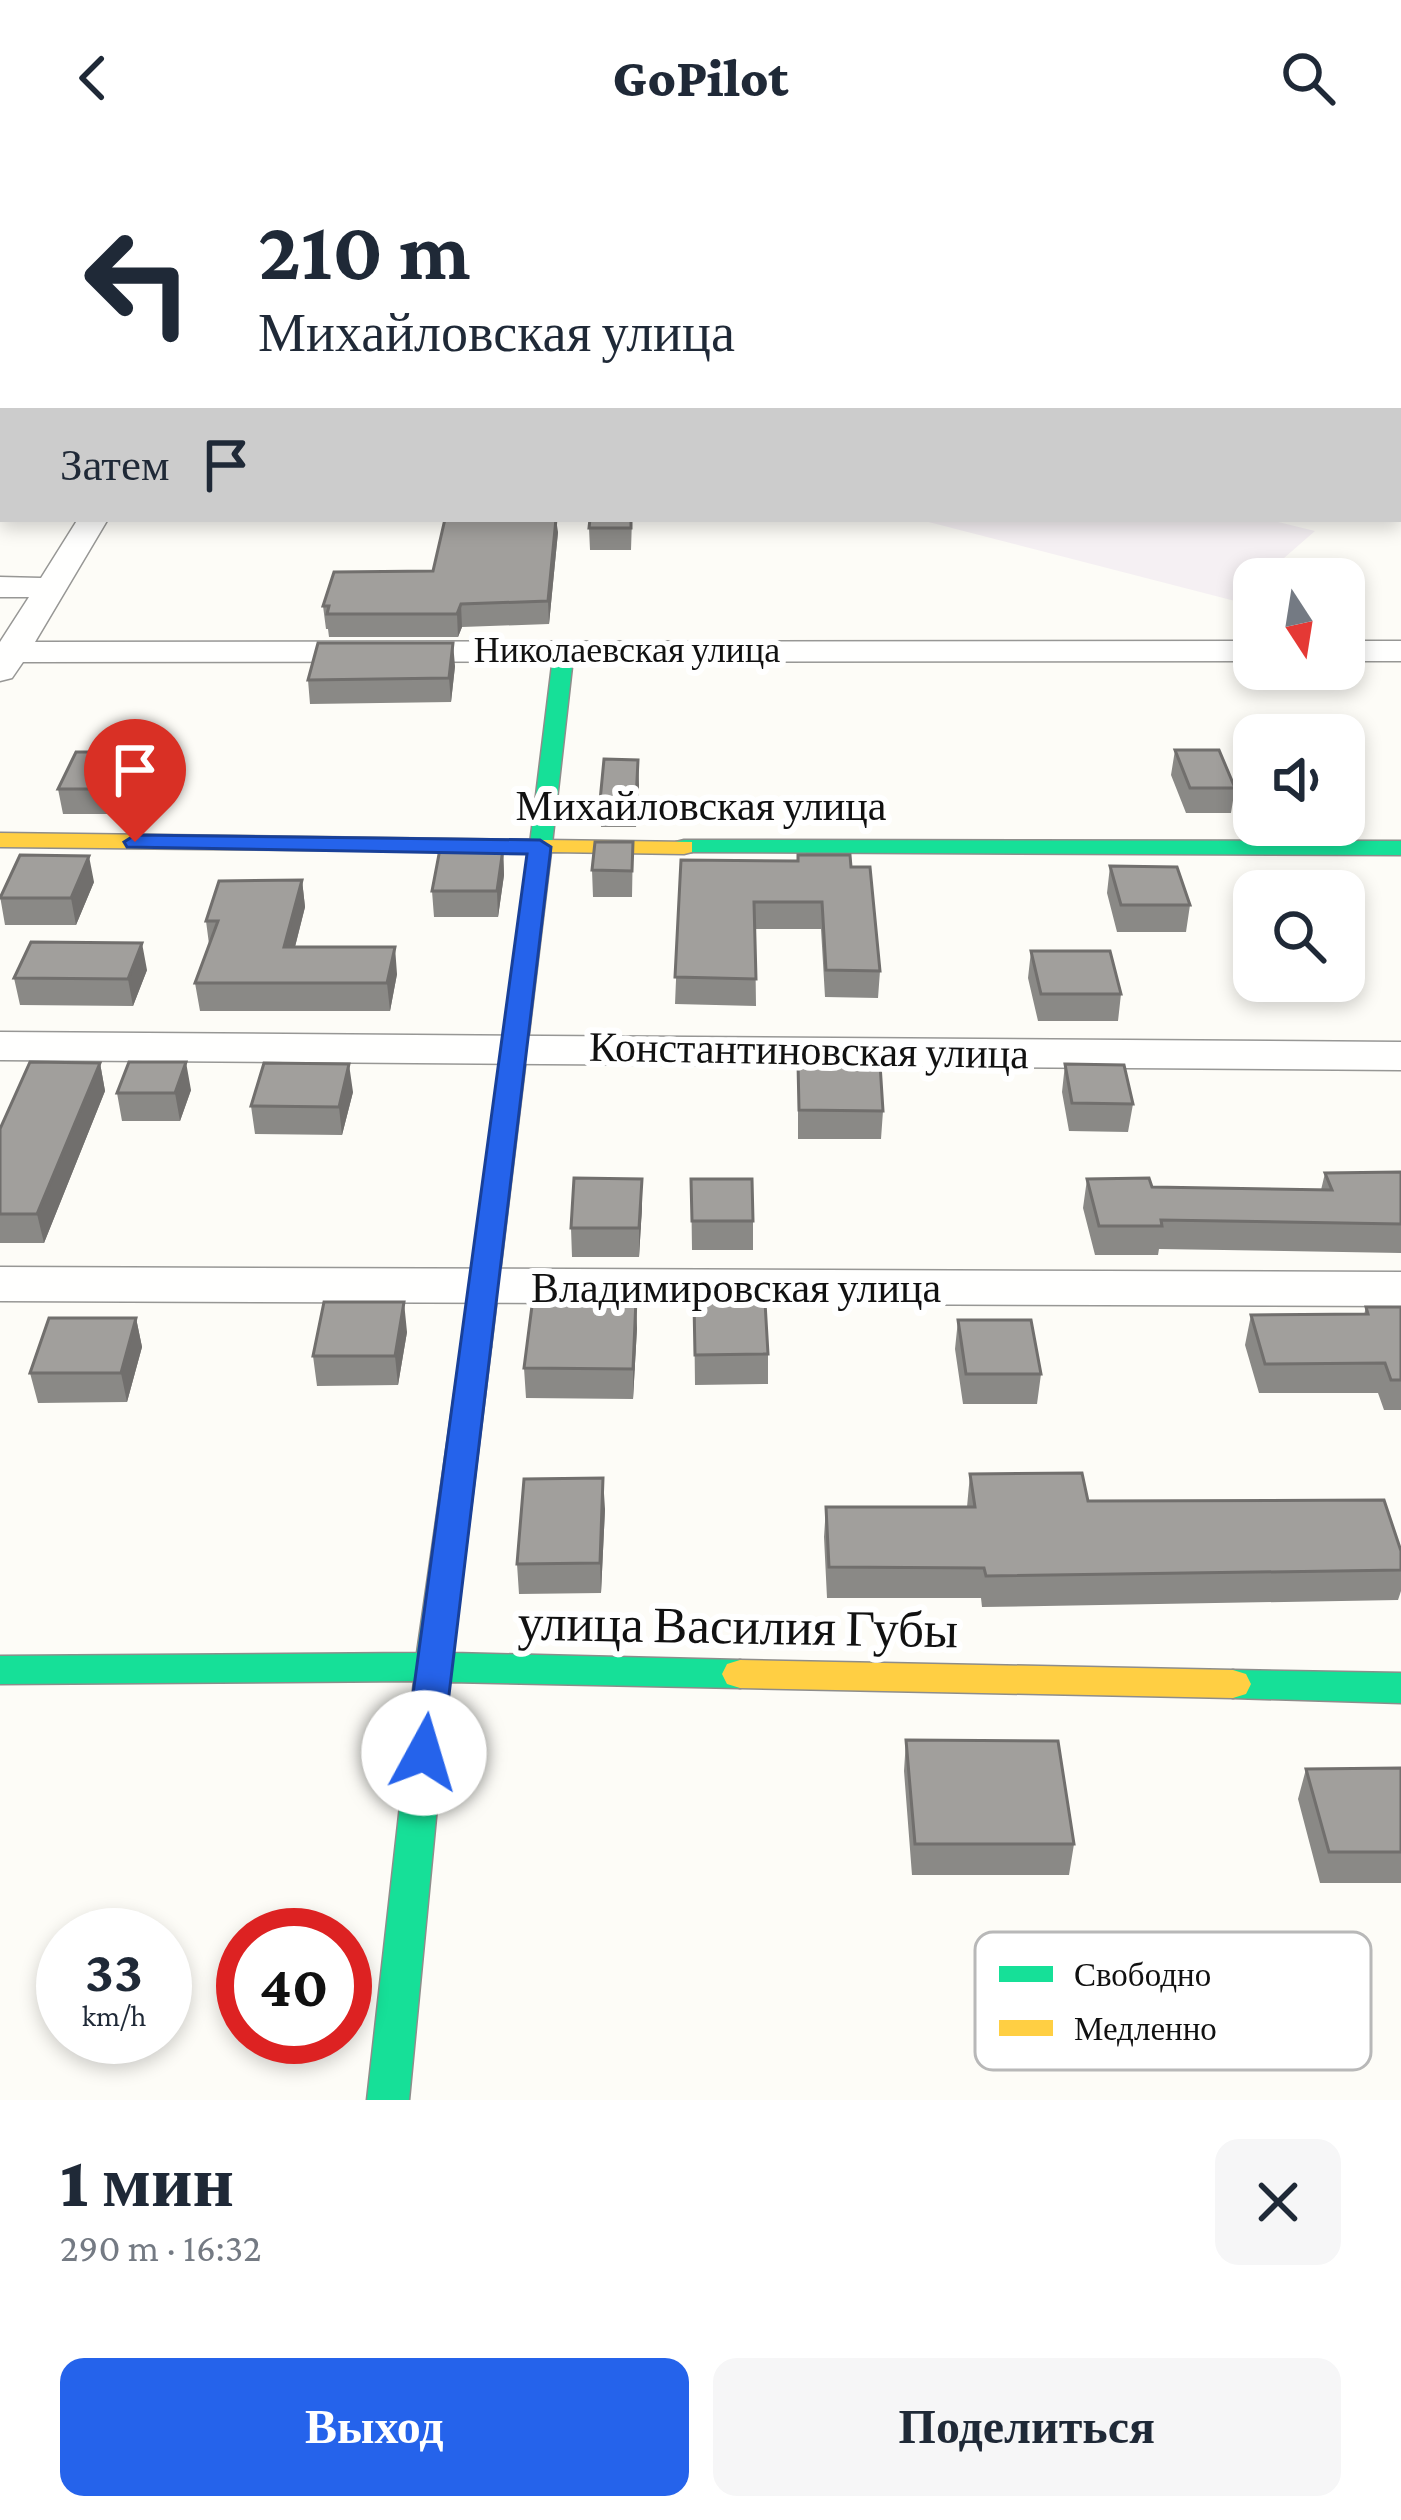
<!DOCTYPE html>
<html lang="ru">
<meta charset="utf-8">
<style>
:root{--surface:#fff;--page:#f6f6f7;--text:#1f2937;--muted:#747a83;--accent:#2563eb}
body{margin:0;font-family:"Crimson Pro",serif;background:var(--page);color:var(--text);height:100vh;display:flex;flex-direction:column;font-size:45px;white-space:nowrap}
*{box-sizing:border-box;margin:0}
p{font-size:39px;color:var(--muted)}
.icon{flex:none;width:66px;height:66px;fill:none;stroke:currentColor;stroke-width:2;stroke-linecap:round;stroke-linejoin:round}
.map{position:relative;height:1944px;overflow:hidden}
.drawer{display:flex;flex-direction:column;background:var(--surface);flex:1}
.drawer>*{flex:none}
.banner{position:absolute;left:0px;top:0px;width:1401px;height:366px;box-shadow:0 6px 18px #0003;background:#fff;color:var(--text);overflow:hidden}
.needle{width:78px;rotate:168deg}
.fabs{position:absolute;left:1233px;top:402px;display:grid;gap:24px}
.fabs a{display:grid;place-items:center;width:132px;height:132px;border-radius:24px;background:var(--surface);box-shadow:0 6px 18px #0003;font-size:60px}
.speed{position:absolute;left:36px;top:1752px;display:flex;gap:24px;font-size:60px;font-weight:700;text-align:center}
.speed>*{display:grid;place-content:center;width:156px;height:156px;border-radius:50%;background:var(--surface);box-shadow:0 6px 18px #0003;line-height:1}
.speed small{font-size:30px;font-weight:400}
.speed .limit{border:18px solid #d22;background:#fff;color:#111}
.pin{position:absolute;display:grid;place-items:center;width:102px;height:102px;color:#fff;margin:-123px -51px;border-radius:50% 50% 50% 0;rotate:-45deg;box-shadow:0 0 12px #0007}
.pin .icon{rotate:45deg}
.me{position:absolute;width:132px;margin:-66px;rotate:6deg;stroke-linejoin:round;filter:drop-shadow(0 0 9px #0008)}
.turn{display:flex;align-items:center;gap:42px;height:252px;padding:0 60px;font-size:54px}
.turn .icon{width:156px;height:156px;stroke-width:2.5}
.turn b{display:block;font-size:84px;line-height:102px}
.then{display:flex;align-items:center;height:114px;padding:0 60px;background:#0003;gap:24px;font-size:45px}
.round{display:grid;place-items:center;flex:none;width:126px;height:126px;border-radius:24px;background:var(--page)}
.headline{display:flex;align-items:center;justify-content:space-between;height:204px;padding:0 60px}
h1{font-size:72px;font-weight:800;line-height:90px}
.cta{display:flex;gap:24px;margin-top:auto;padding:24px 60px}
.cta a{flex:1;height:138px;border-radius:24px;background:var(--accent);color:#fff;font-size:48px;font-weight:800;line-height:138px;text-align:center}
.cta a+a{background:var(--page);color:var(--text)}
header{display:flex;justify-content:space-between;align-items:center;height:156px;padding:0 60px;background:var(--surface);font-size:54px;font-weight:800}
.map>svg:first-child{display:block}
.industrial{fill:#f5f0f3}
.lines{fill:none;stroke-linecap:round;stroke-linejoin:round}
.street-casing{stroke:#979795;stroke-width:3}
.fast-casing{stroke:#8e8d8b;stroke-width:3}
.slow-casing{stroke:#8e8d8b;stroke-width:3}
.street{fill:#fffffe;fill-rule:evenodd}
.fast{fill:#16e098;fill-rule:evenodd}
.slow{fill:#ffcf43;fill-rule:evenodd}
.wall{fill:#8a8986}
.shaded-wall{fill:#716f6d}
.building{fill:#a19f9c;stroke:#716f6d;stroke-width:3}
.route{fill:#2563eb;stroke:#184099;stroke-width:3}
.labels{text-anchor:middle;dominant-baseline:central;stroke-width:12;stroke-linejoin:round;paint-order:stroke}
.far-street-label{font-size:36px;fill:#111;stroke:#fff}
.street-label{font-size:42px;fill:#111;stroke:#fff}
.near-street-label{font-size:51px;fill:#111;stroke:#fff}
.key{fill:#fff;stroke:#b8b8b8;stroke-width:3}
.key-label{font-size:33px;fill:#111}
</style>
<header><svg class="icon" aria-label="back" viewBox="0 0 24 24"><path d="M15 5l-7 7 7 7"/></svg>GoPilot<svg class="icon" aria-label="search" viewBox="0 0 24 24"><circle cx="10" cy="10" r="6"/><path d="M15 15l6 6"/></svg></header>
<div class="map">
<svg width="1401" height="1944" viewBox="0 0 1401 1944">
<rect width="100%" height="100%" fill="#fdfcf7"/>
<path class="industrial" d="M917,363H1266L1315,375L1260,423H1254L1235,445Z"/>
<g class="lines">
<g class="street-casing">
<path id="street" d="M0,221H3V237H0Z
M0,301H3V319H0Z
M78,363H108L35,486L1254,485V505L23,506L12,522L0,525V486L29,441H0V421L41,422Z
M1344,485H1401V505H1344Z
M0,876L1401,886V914L0,904Z
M0,1111L1401,1116V1150L0,1145Z"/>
</g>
<g class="fast-casing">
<path id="fast" d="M564,487L574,493L552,688L541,695L530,688L554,493Z
M684,684L1401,685V699L676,696V686Z
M476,1181L487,1184L491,1191L453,1497L740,1504L753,1508L758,1518L753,1528L740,1532L449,1526L409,1944H367L414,1525L0,1528V1500L417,1497L461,1191L465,1184Z
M1233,1514L1401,1517V1547L1233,1542L1220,1538L1215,1528L1220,1518Z"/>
</g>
<g class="slow-casing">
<path id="slow" d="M0,677L692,686V696L684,698L551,696L491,1191L487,1198H465L461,1191L529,696L0,691Z
M740,1504L1233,1514L1246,1518L1251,1528L1246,1538L1233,1542L740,1532L727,1528L722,1518L727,1508Z"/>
</g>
<use href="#street" class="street"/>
<use href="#fast" class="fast"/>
<use href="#slow" class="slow"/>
</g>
<path class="wall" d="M632,363L631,394H590L589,372Z
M558,376L549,468L462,471L458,481H329L328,473H326L323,450Z
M455,510L451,546L310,548L308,524Z
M1175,594L1235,632L1231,657H1186L1171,619Z
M144,596L148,620L132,658H63L58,633Z
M639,629L636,671H601L600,645Z
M633,686L632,741H593L592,714Z
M503,693L504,719L498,761H434L432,735Z
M681,704L851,711L880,815L878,842L825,841L821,773H755L756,850L675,848Z
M1110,710L1190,749L1186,776H1117L1107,737Z
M302,724L305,751L295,791L397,818L390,855H200L195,827L209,788L206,765Z
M94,726L76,769H5L0,740Z
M1031,795L1121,838L1118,865H1038L1028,822Z
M147,814L133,850L20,849L14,822Z
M100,907L105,935L44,1087H0V973Z
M798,907L883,955L881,983H798Z
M1065,908L1133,948L1128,976L1069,975L1062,936Z
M191,934L180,965H122L117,937Z
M353,936L342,979L255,978L251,950Z
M1401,1016V1097L1159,1093L1158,1099H1095L1083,1052L1087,1023L1152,1031L1321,1034L1325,1017Z
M691,1023L753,1065V1094H692Z
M642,1051L639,1101H572L571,1072Z
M694,1147L768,1198V1228L695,1229Z
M1366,1151H1401V1254H1384L1378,1237H1259L1245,1189L1251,1159H1364Z
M136,1162L142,1191L127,1246L38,1247L30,1217Z
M958,1164L1041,1218L1037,1248H963L955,1193Z
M637,1172L633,1243L526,1242L524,1212Z
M407,1176L398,1229L317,1230L313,1200Z
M970,1318L1088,1345L1401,1395V1435L1398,1444L982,1451L981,1442H827L824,1381L826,1351H967Z
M605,1353L601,1437L519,1438L517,1408Z
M906,1584L1074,1688L1069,1719H912L904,1615Z
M1401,1612V1727H1320L1298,1643L1306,1613Z"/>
<path class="shaded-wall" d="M556,363L558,376L549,468L548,445Z
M461,448L462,471L458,481L457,458Z
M453,487L455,510L451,546L449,522Z
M144,596L148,620L132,658L127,633Z
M638,604L639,629L636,671V645Z
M503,693L504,719L498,761L497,735Z
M89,700L94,726L76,769L71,742Z
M302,724L305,751L288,818L284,791Z
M142,787L147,814L133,850L128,823Z
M395,791L397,818L390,855L387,827Z
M186,906L191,934L180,965L175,937Z
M100,907L105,935L44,1087L37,1058Z
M349,908L353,936L342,979L339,951Z
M642,1023V1051L639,1101V1072Z
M636,1143L637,1172L633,1243V1213Z
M404,1146L407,1176L398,1229L395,1200Z
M136,1162L142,1191L127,1246L121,1217Z
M603,1322L605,1353L601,1437L600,1407Z"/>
<path class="building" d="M3,68V110L0,108V69Z
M445,363H556L548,445L461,448L457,458H327L329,450H323L334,416L433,415Z
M590,363H631V372H589Z
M318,487H453L449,522L308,524Z
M1175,594H1219L1235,632H1190Z
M76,596H144L127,633H58Z
M604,603L638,604L636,645H600Z
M595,686H633L632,715L592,714Z
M440,693H503L497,735H432Z
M20,699L89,700L71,742H0Z
M798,699H850L851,711H870L880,815L826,814L822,746H754L756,823L675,821L681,704L798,705Z
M1110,710L1177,711L1190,749H1121Z
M302,724L284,791H395L387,827H195L218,765H206L219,725Z
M31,786L142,787L128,823L14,822Z
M1031,795H1110L1121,838H1041Z
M30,906L100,907L37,1058H0V973Z
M129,906H186L175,937H117Z
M264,907L349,908L339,951L251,950Z
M798,907L880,908L883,955L799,954Z
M1065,908L1124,909L1133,948L1072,947Z
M1401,1016V1068L1161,1064L1162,1070H1099L1087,1023L1149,1022L1152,1031L1332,1034L1325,1017Z
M574,1022L642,1023L639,1072H571Z
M691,1023H752L753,1065H692Z
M533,1142L636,1143L633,1213L524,1212Z
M324,1146H404L395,1200H313Z
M765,1146L768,1198L695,1199L694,1147Z
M1366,1151H1401V1224H1391L1385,1207L1265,1208L1251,1159L1368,1158Z
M49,1162H136L121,1217H30Z
M958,1164H1031L1041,1218H966Z
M1082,1317L1088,1345L1384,1344L1401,1395V1414L986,1420L984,1412L829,1411L826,1351H975L970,1318Z
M603,1322L600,1407L517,1408L524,1323Z
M906,1584L1058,1585L1074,1688H915Z
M1401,1612V1696H1329L1306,1613Z"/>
<path class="route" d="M135,679L540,684L551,691L442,1597L437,1608L424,1613L410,1608L405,1597L527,698L127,691L124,686Z"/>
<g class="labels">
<g class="far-street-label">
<text x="627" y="494">Николаевская улица</text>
</g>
<g class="street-label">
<text x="701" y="649">Михайловская улица</text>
<text transform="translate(809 894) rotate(1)">Константиновская улица</text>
<text x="736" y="1131">Владимировская улица</text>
</g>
<g class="near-street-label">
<text transform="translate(738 1470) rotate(1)">улица Василия Губы</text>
</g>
</g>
<rect x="975" y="1776" width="396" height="138" rx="18" class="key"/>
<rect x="999" y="1810" width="54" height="16" fill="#16e098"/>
<rect x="999" y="1864" width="54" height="16" fill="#ffcf43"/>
<g class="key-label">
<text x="1074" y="1830">Свободно</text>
<text x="1074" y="1884">Медленно</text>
</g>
</svg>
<div class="fabs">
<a><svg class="needle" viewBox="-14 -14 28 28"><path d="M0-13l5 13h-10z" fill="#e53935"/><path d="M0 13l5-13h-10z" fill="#747a83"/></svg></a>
<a><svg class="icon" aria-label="sound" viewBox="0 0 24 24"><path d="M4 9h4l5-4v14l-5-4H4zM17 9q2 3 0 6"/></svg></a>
<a><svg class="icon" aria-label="search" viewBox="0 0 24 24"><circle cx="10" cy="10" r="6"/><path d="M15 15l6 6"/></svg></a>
</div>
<div class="speed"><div>33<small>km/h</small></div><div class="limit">40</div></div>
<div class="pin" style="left:135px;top:686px;background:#d93025"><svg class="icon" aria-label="arrive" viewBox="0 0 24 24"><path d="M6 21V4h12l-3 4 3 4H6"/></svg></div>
<svg class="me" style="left:424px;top:1597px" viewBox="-20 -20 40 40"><circle r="19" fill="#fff"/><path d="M0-13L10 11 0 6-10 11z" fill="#2563eb"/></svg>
<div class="banner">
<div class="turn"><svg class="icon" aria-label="left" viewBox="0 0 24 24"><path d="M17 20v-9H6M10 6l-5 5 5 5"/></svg><div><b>210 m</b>Михайловская улица</div></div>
<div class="then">Затем<svg class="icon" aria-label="arrive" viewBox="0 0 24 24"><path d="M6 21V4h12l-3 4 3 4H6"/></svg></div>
</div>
</div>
<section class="drawer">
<div class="headline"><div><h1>1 мин</h1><p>290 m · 16:32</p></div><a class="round"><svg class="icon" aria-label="close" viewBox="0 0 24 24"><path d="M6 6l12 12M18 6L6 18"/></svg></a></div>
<div class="cta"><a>Выход</a><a>Поделиться</a></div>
</section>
